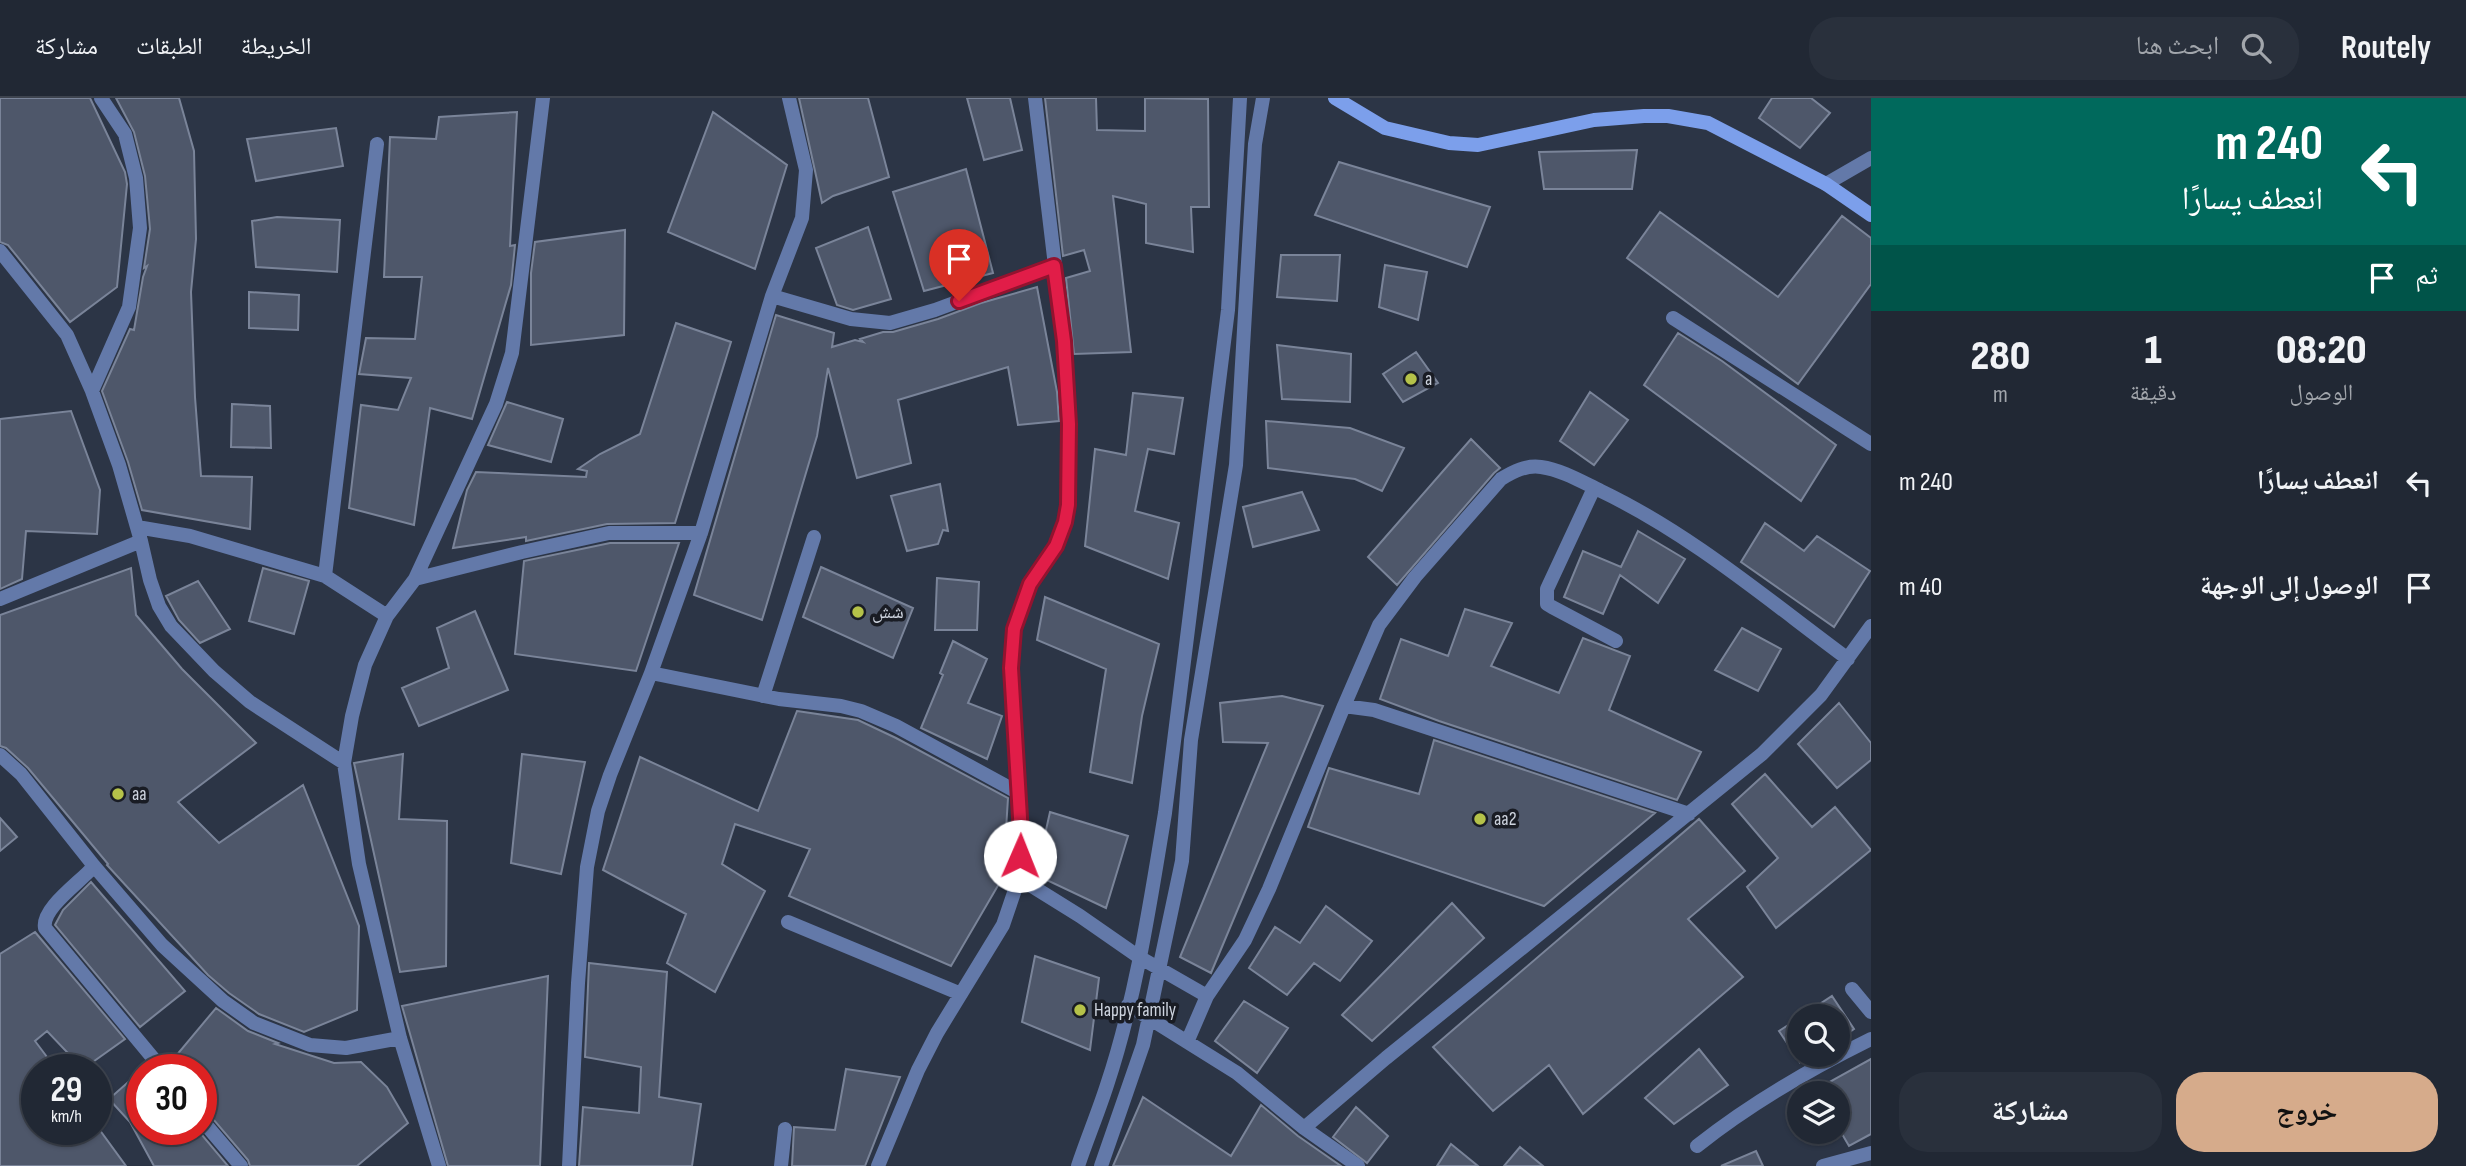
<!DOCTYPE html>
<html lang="ar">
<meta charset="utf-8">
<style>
:root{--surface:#212834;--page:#29303c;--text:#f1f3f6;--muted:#a2a6ac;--line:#3e444f;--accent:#d6ab8b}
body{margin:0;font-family:"Sofia Sans Condensed","Noto Naskh Arabic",sans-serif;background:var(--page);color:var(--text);direction:rtl;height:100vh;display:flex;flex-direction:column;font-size:26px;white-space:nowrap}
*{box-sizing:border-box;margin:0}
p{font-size:23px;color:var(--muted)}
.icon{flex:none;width:38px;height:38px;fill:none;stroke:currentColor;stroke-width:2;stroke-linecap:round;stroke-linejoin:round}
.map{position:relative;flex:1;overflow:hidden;direction:ltr}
.panel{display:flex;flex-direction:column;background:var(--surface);width:595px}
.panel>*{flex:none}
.banner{background:#00695c;color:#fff;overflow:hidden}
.buttons{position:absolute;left:1787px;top:906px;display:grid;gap:14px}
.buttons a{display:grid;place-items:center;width:63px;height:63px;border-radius:50%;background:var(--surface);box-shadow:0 2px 5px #0004,0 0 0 2px var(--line);font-size:35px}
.speed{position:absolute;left:21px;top:956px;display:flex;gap:14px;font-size:35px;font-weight:700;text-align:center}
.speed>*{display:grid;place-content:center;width:91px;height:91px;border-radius:50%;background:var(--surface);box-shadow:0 2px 5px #0004,0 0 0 2px var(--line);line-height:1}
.speed small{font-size:18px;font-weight:400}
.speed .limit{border:10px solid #d22;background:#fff;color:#111}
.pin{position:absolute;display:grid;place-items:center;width:60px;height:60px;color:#fff;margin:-72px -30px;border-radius:50% 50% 50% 0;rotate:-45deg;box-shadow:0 0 7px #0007}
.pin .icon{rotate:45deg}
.me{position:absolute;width:77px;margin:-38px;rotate:1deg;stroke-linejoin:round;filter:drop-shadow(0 0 5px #0008)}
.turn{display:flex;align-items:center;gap:24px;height:147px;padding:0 28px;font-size:32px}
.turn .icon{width:91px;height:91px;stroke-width:2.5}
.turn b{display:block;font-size:49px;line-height:60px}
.then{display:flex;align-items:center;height:66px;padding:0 28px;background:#0003;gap:14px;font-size:26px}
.eta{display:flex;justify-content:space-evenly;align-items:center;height:119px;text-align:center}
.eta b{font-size:42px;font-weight:800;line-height:49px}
.cta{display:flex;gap:14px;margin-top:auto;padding:14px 28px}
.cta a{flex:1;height:80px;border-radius:28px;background:var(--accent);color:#111;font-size:28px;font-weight:800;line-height:80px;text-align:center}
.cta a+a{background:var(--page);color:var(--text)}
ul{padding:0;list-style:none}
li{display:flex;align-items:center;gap:21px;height:105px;padding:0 28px}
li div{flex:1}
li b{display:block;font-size:26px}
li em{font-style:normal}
header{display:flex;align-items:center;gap:42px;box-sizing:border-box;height:98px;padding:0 35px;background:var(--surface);border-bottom:2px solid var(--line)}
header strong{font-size:33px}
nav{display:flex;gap:38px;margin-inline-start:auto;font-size:24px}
.search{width:490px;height:63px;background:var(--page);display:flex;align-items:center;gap:18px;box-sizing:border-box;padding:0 24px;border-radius:28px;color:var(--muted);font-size:26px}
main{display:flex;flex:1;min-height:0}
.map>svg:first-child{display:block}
.building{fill:#4e576a;stroke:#7a8499;stroke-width:2}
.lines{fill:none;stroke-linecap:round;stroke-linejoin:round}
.street{stroke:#6379a9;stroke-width:14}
.secondary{stroke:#7c9feb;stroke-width:14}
.route-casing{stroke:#92132f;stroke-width:18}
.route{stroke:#e11d48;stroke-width:12}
.poi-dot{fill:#b5c249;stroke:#191c24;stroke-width:2.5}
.labels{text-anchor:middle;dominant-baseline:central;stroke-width:7;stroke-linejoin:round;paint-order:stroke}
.poi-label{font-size:19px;fill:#ced4df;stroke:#191c24;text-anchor:start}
</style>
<header>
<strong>Routely</strong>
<div class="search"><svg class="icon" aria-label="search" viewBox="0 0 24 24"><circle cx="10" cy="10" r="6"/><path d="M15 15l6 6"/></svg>ابحث هنا</div>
<nav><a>الخريطة</a><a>الطبقات</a><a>مشاركة</a></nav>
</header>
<main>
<section class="panel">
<div class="banner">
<div class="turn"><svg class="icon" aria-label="left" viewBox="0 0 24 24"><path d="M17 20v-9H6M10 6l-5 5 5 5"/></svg><div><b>240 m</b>انعطف يسارًا</div></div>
<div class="then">ثم<svg class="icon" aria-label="arrive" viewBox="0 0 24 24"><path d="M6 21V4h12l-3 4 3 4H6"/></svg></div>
</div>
<div class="eta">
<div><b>08:20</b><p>الوصول</p></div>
<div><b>1</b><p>دقيقة</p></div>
<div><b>280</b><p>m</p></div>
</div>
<ul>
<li><svg class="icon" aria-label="left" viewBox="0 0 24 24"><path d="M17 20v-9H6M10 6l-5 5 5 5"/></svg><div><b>انعطف يسارًا</b></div><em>240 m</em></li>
<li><svg class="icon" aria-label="arrive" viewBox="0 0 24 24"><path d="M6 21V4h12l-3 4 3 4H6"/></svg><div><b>الوصول إلى الوجهة</b></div><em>40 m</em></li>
</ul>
<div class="cta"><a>خروج</a><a>مشاركة</a></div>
</section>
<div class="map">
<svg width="1871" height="1068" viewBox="0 0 1871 1068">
<rect width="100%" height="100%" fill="#2c3546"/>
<path class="building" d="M0,0H90L125,74L127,86L117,189L70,224L8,147L0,144Z
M116,0H179L194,53L196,141L191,194L195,299L201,378L252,379L250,431L142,412L128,364L102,293L130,231L134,232L143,179L147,168L144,170L150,131L145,78L134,34Z
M799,0H868L889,79L833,98L822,105Z
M967,0H1010L1022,52L984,62Z
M1045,0H1096L1097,32L1145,33V0L1208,1L1209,109H1191L1193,154L1146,145V106L1113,98L1131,254L1074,256L1066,180L1090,173L1084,152L1063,158Z
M1772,0H1811L1830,15L1800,50L1759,20Z
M517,14L510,148L515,147L511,187L472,321L430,310L414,427L349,410L361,307L398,312L411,280L359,276L366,240L415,241L422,179H384L390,39L436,41L439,19Z
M713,14L787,67L755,171L668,134Z
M336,30L343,68L256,83L247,41Z
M1637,52L1632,91H1544L1539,54Z
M1339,64L1490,109L1467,169L1315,117Z
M966,71L993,175L924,193L893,94Z
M1660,114L1778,199L1842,118L1871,140V186L1798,286L1627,160Z
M277,119L340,122L337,174L256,169L252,123Z
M868,129L891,201L853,212L837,207L816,150Z
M625,132L624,237L531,247V175L535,144Z
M1281,157H1340L1337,203L1277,199Z
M1385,167L1427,174L1418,222L1379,209Z
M1037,189L1057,294L1059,323L1018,327L1008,269L898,302L911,365L857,380L828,270L817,338L762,522L694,497L776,217L834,235L832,249L855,242L863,244L860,241L883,234H893L938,221L981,205Z
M249,194L299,197L298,232L249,230Z
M676,225L731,244L675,425L607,426L526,443V439L453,450L467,392L476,374L586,379L587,373L578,371L600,356L640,336Z
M1678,235L1722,263L1836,347L1801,403L1644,287Z
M1277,247L1351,256L1350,304L1282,301Z
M1416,254L1438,285L1403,304L1383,276Z
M1590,294L1628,322L1594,367L1560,343Z
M1133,295L1183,300L1174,356L1148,351L1135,413L1179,425L1168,481L1085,448L1095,351L1126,357Z
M507,304L563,321L551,364L488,347Z
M232,306L270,308L271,350L231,349Z
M71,313L100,392L97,436L26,433L22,481L0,491V321Z
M1266,323L1350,330L1404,350L1382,393L1355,381L1268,370Z
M1471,341L1500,370L1494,375L1397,487L1368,459Z
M940,386L948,433L943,432L938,446L907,453L891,398Z
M1302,394L1319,432L1253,449L1243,409Z
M1765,425L1804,453L1817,438L1870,473L1834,529L1741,464Z
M1638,433L1685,461L1658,505L1620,477L1603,516L1564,499L1583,453L1621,469Z
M610,445H679L636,573L515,556L524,463Z
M821,469L913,510L893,560L803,519Z
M131,470L136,517L182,571L256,645L178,704L219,745L303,687L359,828L357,912L304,934L259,916L229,895L208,877L107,767L108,766L28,670L6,650L0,648V517Z
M263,470L309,483L294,536L249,523Z
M937,480L979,484L977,532H935Z
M198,483L230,531L200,545L179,522L166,498Z
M1045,499L1159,546L1142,618L1132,685L1090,674L1106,571L1037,542Z
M1465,511L1512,525L1491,568L1559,595L1583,540L1630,558L1609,612L1701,654L1677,702L1439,623L1380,601L1401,541L1448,558Z
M475,513L508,592L419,628L402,590L449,570L437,530Z
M1742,530L1781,551L1758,593L1715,572Z
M953,543L987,561L968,605L1002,618L987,661L921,630L943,577L940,575Z
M1282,598L1323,608L1211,875L1180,859L1268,645L1223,644L1220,605Z
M1839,605L1871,645V662L1837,690L1798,646Z
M797,613L858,622L896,640L1008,700L1003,779L951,868L789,798L810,751L735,726L722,766L765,793L715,894L667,865L686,816L603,772L640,659L758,713Z
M1434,642L1655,715L1544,808L1308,729L1329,670L1419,696Z
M403,656L399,721L447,723L446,868L400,874L354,665Z
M522,656L585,664L561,776L511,765Z
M1765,676L1812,729L1835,709L1871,752L1776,830L1747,789L1778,760L1732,706Z
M1050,714L1128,738L1106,810L1036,777Z
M0,720L17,739L0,753Z
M1699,721L1745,773L1688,821L1743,879L1583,1016L1549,967L1493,1013L1433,949Z
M91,784L185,893L140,929L55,827L63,812Z
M1452,805L1484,840L1372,943L1342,917Z
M1326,808L1372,843L1340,883L1314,865L1287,897L1249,870L1275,829L1300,845Z
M35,834L125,941L83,971L47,933L35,943L56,971H37V1031H99L126,1068H0V856Z
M1035,858L1099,880L1090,952L1022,924Z
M589,865L667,874L659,999L701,1006L692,1068H579L583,1009L639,1015L641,969L585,959Z
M548,878L540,1068H448L402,908Z
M1832,898L1854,931L1838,942V919H1800Z
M1244,903L1288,930L1257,975L1215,943Z
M216,910L248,933L278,945L275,946L334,965L361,964L387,989L408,1025L357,1068H250L248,1062L208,1015L201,1012V971H171L170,965Z
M1799,920V963L1779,933Z
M1699,951L1728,987L1674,1026L1645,1000Z
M1871,961V1036L1849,1048L1838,1029V996H1808Z
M846,971L900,979L865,1068H792L794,1029L835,1032Z
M142,972V1031H197L228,1068H154L130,1024L109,1001Z
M1143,999L1231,1058L1261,1007L1298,1038L1341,1068H1113Z
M1356,1009L1388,1038L1367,1065L1333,1039Z
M1451,1046L1478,1068H1437Z
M1520,1049L1543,1068H1504Z
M1756,1053L1763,1068H1721Z"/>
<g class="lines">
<path class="street" d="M1826,86L1871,60
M0,153L67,237L92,293L119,367L141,443L150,482L159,508L171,528L214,573L250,604L344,665
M772,198L851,221L890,225L935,212L1054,168
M1673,220L1871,346
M92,293L129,209L140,130L136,80L125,36L101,0
M1594,390L1547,491V506L1552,509L1616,543
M137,429L190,438L325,478L387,518
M325,478L377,46
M415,481L522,454L609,435H701
M0,501L141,443
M651,575L779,601L841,608L861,613L896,628L1019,695
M763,598L814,439
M1344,608L1379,527L1415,479L1501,381C1514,373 1526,367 1541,369C1562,372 1582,384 1601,393C1691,436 1768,502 1848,561
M0,657L21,676L94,768L162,847L223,903L254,925L310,947L346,950L400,940
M94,768C82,783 41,810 45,830L162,971
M1019,780L1080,818L1139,859L1207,898
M788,824L961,896
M1852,891L1871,914
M1128,907L1237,975L1304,1030L1358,1068
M1188,942L1207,898L1245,842L1269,791L1344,608L1374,612L1689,716
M201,1021L241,1068
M1304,1030L1386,960L1762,656L1821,597L1871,528
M1697,1048C1750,1006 1810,971 1871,941
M439,1068L400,940L359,766L344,665L352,618L365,567L387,518L415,481L496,306L512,255L543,0
M569,1068L578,885L587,769L598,713L610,677L651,575L701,435L772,198L802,120L806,72L789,0
M781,1068L785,1031
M878,1068L918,972L937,935L1003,827L1019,780L1021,736L1011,570L1014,531L1030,486L1056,448L1065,423L1068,407L1069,326L1064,243L1035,0
M1078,1068C1087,1041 1098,1015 1107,987C1136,900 1150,806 1165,715L1228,212L1240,0
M1101,1068L1143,947L1182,763L1191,642L1236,367L1255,46L1263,0
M1823,1068L1871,1055"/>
<path class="secondary" d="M1335,0L1385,30L1449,45L1478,47L1594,22L1644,18H1668L1708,25L1826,86L1871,117"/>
</g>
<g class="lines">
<g class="route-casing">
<path id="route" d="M959,203L1054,168L1064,243L1069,326L1068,407L1065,424L1056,448L1030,486L1014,531L1011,570L1021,736L1020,758"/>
</g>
<use href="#route" class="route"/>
</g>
<g class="poi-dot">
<circle cx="1411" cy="281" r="7"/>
<circle cx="858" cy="514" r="7"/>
<circle cx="118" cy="696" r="7"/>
<circle cx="1480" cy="721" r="7"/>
<circle cx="1080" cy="912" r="7"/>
</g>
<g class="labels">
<g class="poi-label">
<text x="1425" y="281">a</text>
<text x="872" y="514">شش</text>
<text x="132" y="696">aa</text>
<text x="1494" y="721">aa2</text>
<text x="1094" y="912">Happy family</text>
</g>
</g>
</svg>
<div class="buttons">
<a><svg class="icon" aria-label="search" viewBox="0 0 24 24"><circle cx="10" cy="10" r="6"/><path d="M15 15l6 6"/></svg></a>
<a><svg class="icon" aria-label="layers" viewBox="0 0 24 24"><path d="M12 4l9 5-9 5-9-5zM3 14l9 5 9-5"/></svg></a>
</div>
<div class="speed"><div>29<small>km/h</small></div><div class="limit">30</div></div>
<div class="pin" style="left:959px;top:203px;background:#d93025"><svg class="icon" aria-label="arrive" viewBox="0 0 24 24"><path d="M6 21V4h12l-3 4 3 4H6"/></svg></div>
<svg class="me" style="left:1020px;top:758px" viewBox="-20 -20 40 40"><circle r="19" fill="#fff"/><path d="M0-13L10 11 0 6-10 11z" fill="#e11d48"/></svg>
</div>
</main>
